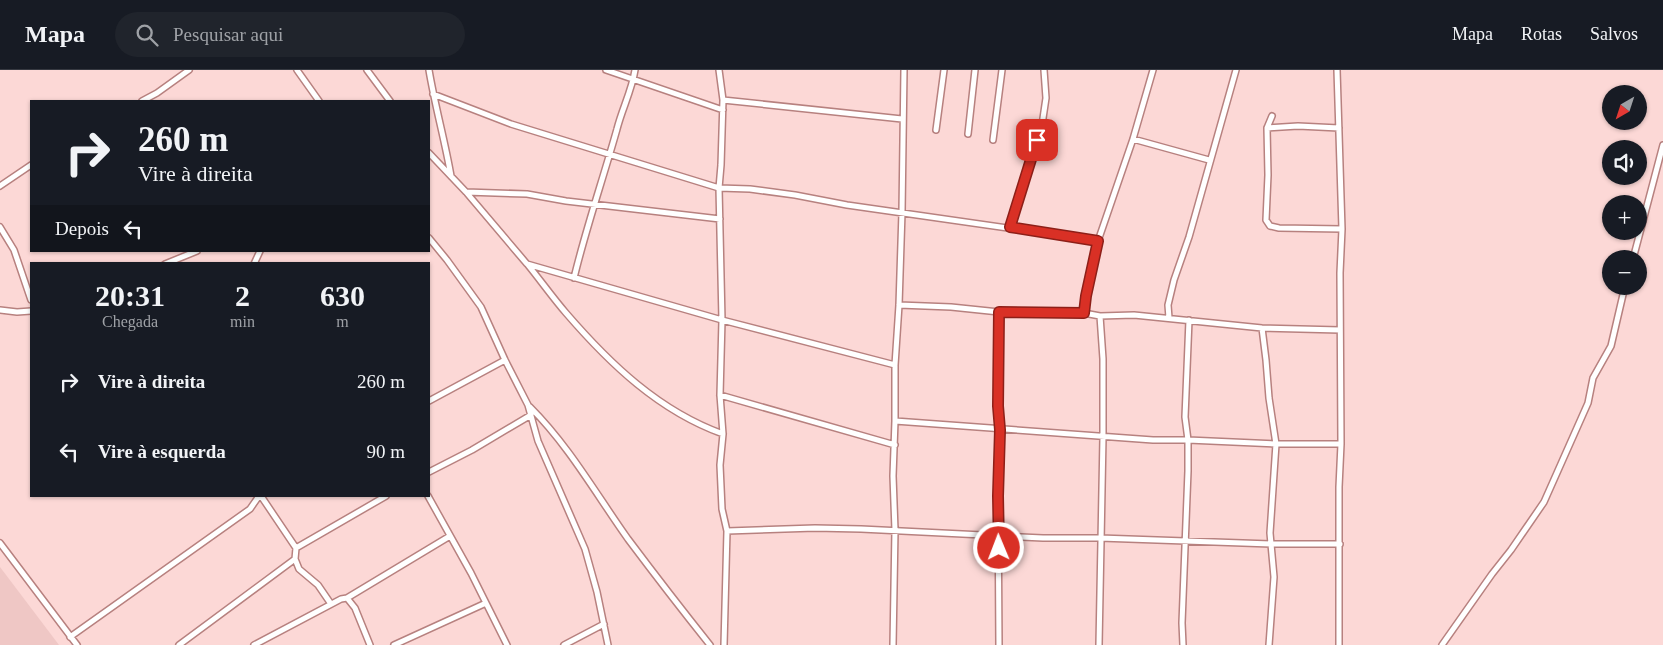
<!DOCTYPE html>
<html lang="pt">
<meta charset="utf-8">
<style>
:root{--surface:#171b24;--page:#20242c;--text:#f1f3f6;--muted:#9ea1a6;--line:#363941}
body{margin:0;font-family:"Times New Roman",serif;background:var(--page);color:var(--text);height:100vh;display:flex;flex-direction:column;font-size:19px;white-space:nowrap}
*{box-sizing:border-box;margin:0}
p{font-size:16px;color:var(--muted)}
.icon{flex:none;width:28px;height:28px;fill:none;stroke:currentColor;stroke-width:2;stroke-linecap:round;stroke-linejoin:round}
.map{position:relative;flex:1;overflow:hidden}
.side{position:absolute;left:30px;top:192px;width:400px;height:235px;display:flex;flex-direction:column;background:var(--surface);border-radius:0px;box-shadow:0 1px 4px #0004}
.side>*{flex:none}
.banner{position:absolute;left:30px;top:30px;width:400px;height:152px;border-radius:0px;box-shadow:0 1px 4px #0004;background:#171b24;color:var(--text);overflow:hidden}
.needle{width:32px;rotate:219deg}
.controls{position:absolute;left:1602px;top:15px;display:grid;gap:10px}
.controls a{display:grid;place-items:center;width:45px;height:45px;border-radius:50%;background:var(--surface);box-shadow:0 1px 4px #0004;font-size:25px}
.pin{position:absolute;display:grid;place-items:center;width:42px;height:42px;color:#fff;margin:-21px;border-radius:10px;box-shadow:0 2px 8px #0006}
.me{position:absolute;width:55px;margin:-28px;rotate:359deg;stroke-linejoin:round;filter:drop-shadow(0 0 4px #0008)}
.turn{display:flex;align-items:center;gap:18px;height:105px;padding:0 25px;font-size:22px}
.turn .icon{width:65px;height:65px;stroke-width:2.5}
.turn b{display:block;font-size:35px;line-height:42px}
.then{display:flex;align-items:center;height:48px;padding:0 25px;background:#0003;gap:10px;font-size:19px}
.eta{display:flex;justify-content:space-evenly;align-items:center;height:85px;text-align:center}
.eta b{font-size:30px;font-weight:700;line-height:35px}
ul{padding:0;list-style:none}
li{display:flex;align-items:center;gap:15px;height:70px;padding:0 25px}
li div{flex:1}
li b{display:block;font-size:19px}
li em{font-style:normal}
header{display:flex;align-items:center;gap:30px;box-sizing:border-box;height:70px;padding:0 25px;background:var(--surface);border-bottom:1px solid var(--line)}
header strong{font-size:24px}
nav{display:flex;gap:28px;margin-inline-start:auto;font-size:18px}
.search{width:350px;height:45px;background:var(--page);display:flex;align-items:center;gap:12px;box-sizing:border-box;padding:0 18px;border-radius:28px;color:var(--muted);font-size:19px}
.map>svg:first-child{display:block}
.built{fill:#efc7c5}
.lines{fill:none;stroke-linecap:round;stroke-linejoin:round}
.minor-casing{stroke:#b7817f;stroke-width:8}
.minor{stroke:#fff;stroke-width:5}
.route-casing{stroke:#8d1f18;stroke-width:12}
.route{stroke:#d93025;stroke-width:9}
</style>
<header>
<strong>Mapa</strong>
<div class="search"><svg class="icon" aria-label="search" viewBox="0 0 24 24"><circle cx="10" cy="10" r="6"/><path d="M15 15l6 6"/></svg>Pesquisar aqui</div>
<nav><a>Mapa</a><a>Rotas</a><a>Salvos</a></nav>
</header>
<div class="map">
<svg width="1663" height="575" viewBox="0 0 1663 575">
<rect width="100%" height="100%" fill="#fcd8d6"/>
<path class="built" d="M0,497L59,575H0Z"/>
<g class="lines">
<g class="minor-casing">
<path id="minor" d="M297,0L319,31
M367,0L390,31
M429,0C435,36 445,71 451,106
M606,0L723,40
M719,0L723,30L721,95L719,118L722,250L720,325L723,364L720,395L722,439L727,461L724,575
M1337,0L1342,159L1340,203L1341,374L1339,417V575
M433,24L511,54L719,118L750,119L795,125L847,135L1098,171
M723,30L902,49
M142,31L157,23L189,0
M1272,46L1267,58L1268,105L1266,150L1270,156L1279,158L1342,159
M1267,58L1298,56L1339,58
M936,60L944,0
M968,64L975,0
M1133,69L1209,90
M993,70L1002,0
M429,83L466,122L527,194L722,250L895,295
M0,116L31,95
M466,122L527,124L566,131L720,149
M0,157L14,180L31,230
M1010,157L1042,55L1046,28L1044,0
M429,168L447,190L481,237L505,290L528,335L538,371L585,479L597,522L608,575
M1633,189L1663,75
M165,194L197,181
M254,194L260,181
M528,195C541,211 553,228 566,243C610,294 659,341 723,364
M574,208C586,158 603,109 617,59C622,39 632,20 635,0
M899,235L951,237L999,242L1084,243L1100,246L1134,245L1262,258L1340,260
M0,240L17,242L31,241
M999,242L998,336L1001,360L998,426L999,575
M1084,243L1086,227L1098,171L1133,69L1153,0
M1169,248L1168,235L1174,210L1189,167L1236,0
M1262,258L1266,290L1269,328L1276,374L1270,463L1274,507L1269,575
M720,325L895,375
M429,331L505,290
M530,337C569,376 596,424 628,469C655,505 682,540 710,575
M895,351L1153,370H1188L1276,374H1341
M429,402L472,380L531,345
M261,426L296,478L295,489L299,499L318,515L331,534
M428,426L471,503L507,575
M727,461L815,458L861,459L1043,468H1100L1271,474H1340
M0,473L77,575
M296,478L386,426
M347,528L450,466
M70,567L250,439L259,426
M179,575L295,489
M254,575L341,529L347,528L355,538L370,575
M394,575L486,533
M564,575L604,554
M893,575L895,460L893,406L895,351V295L899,235L902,142L904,0
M1099,575L1103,367V289L1100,246
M1183,575L1182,553L1188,401V370L1185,347L1189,250
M1442,575L1492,504L1511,480L1544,432L1588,333L1593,308L1611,276L1625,216"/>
</g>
<use href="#minor" class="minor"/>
</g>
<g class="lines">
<g class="route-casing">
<path id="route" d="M999,478L998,426L1000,360L998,336L999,242L1084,243L1086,226L1098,171L1010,157L1037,70"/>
</g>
<use href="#route" class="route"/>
</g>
</svg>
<div class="controls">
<a><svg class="needle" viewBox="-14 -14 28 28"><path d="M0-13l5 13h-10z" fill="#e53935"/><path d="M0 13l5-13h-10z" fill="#9ea1a6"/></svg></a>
<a><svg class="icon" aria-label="sound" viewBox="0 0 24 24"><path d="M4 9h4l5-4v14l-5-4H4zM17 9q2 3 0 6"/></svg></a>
<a>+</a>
<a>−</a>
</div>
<div class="pin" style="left:1037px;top:70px;background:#d93025"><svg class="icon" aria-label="arrive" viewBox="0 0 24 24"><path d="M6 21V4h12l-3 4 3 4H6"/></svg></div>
<svg class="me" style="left:999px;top:478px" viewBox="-20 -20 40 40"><circle r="17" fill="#d93025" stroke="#fff" stroke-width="3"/><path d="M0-11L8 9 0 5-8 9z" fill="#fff"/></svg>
<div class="banner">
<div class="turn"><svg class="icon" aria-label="right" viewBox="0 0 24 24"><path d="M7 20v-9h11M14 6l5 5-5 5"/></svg><div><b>260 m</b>Vire à direita</div></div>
<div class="then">Depois<svg class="icon" aria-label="left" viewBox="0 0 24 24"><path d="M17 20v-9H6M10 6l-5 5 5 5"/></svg></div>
</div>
<section class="side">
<div class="eta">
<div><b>20:31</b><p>Chegada</p></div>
<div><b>2</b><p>min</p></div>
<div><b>630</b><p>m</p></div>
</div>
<ul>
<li><svg class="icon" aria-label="right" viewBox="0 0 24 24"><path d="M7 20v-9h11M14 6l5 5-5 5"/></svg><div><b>Vire à direita</b></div><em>260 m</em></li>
<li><svg class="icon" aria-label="left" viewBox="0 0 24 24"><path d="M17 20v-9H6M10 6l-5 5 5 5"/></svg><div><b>Vire à esquerda</b></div><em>90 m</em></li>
</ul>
</section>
</div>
